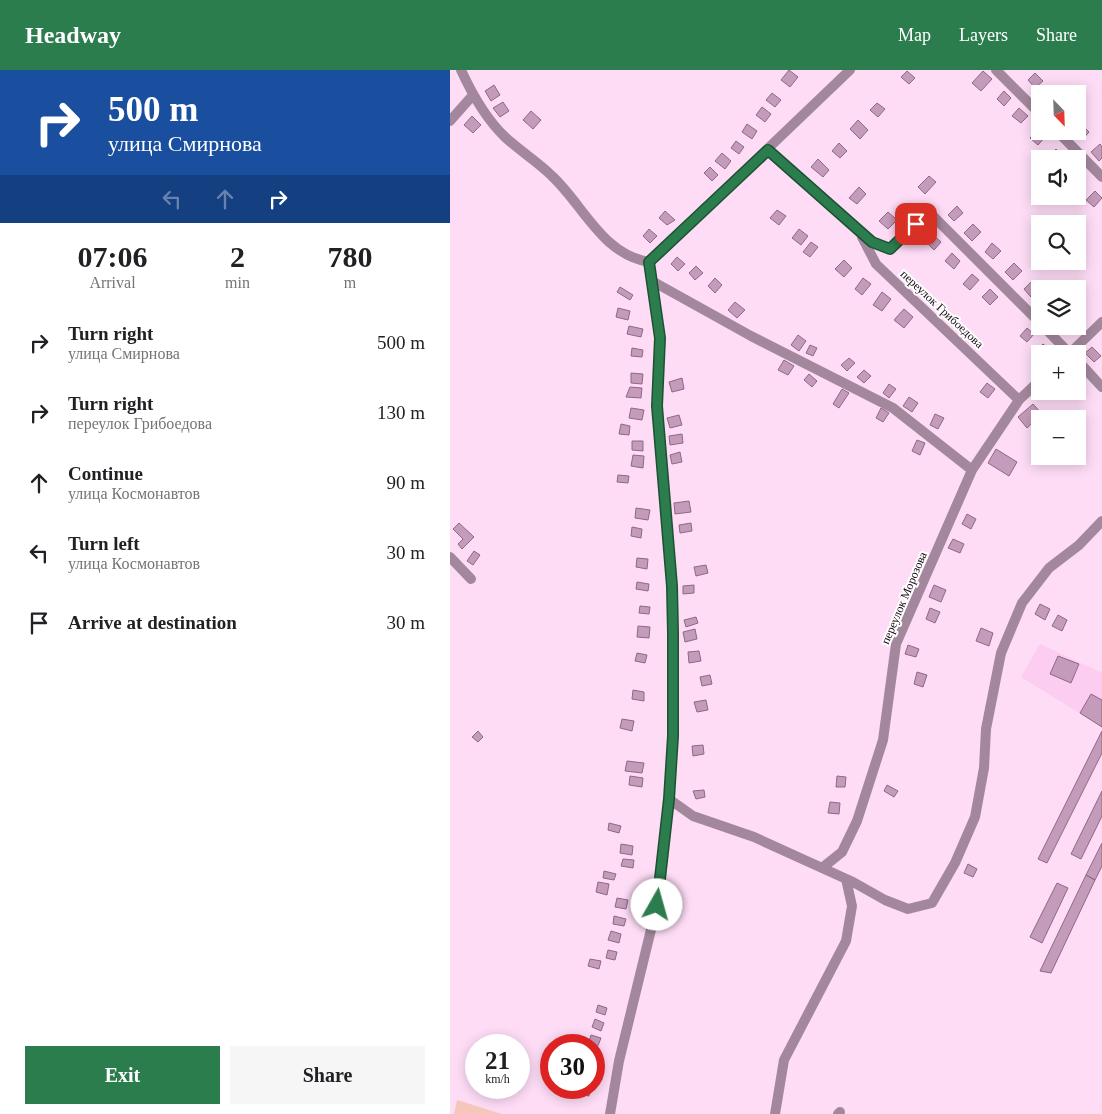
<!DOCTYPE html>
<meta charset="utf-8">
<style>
:root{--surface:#fff;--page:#f6f6f6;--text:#202124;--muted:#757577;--accent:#2c7d4e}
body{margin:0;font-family:"Times New Roman",serif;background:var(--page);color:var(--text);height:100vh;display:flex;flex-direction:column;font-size:19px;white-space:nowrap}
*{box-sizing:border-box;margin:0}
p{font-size:16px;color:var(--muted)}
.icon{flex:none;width:28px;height:28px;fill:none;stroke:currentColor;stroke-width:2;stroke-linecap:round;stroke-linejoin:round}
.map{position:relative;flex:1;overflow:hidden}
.panel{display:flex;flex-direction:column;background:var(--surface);width:450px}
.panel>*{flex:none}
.hud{background:#1a4fa0;color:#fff;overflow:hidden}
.needle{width:32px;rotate:157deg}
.controls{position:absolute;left:581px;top:15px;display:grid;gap:10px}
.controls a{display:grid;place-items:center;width:55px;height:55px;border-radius:0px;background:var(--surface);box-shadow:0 2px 12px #0003;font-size:25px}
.speed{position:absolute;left:15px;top:964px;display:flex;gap:10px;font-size:25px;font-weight:700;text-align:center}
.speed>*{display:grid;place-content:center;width:65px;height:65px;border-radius:50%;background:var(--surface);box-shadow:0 2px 12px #0003;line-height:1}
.speed small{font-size:12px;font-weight:400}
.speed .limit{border:8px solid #d22;background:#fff;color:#111}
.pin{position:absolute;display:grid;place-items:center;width:42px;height:42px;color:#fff;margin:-21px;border-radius:10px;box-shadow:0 2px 8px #0006}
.me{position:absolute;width:55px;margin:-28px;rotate:7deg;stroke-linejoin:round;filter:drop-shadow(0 0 4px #0008)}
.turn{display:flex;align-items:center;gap:18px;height:105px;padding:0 25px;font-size:22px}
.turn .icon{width:65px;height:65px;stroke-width:2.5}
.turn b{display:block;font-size:35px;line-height:42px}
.lanes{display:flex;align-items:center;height:48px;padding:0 25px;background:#0003;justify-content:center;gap:25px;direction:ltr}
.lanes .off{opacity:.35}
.eta{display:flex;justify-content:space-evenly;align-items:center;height:85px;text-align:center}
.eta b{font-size:30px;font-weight:700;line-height:35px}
.button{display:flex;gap:10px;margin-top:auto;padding:10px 25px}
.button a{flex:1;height:58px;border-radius:0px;background:var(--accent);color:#fff;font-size:20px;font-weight:700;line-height:58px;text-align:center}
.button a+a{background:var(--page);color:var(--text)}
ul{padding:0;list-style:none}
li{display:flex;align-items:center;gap:15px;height:70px;padding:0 25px}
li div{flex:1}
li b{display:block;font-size:19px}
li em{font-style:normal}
header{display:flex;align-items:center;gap:30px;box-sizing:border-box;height:70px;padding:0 25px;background:var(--accent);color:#fff}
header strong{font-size:24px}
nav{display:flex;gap:28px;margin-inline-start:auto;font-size:18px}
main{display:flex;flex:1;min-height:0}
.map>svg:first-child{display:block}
.built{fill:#fdccf1}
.green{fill:#f5c7bb}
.building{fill:#c49bba;stroke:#8e6986}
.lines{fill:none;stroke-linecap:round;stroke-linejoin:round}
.street{stroke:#a3889d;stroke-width:10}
.route-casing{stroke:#1d5133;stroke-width:12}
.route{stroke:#2c7d4e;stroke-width:9}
.labels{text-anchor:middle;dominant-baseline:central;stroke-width:4;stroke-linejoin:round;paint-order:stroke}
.street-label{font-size:12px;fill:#150712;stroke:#fff}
</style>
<header>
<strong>Headway</strong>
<nav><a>Map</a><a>Layers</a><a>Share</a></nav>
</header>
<main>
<section class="panel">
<div class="hud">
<div class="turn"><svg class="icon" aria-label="right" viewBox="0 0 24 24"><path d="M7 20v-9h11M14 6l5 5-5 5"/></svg><div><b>500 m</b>улица Смирнова</div></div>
<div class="lanes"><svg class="icon off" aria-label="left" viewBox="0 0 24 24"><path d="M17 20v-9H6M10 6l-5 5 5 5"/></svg><svg class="icon off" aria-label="ahead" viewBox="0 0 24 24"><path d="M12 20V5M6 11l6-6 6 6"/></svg><svg class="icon" aria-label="right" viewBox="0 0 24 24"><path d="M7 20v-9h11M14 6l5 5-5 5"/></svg></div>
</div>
<div class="eta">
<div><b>07:06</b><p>Arrival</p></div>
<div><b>2</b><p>min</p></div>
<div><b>780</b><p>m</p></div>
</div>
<ul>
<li><svg class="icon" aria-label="right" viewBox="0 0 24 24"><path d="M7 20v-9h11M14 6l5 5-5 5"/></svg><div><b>Turn right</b><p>улица Смирнова</p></div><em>500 m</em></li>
<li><svg class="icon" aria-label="right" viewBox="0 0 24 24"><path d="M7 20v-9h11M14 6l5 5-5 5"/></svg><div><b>Turn right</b><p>переулок Грибоедова</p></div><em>130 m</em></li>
<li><svg class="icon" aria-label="ahead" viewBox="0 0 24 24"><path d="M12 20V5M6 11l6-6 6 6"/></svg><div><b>Continue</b><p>улица Космонавтов</p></div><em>90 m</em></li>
<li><svg class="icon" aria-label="left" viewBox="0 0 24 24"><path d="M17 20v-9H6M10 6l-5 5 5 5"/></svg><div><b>Turn left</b><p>улица Космонавтов</p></div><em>30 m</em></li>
<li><svg class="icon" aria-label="arrive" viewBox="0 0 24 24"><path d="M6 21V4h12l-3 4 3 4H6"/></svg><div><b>Arrive at destination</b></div><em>30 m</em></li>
</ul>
<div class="button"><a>Exit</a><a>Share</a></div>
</section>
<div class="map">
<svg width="652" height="1044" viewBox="0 0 652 1044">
<rect width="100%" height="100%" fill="#fedcf6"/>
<path class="built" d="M590,574L652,603V657L571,607Z"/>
<path class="green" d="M7,1030L52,1044H4Z"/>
<path class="building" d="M339,0L348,7L340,17L331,10Z
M457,1L465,8L459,14L451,7Z
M533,1L542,9L531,21L522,13Z
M585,3L593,11L585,18L578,10Z
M44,15L50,25L41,31L35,21Z
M554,21L561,28L554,36L547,29Z
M322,23L331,30L325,37L316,30Z
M53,32L59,41L50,47L43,38Z
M427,33L435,39L428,47L420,40Z
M312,37L321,44L315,52L306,45Z
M569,38L578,46L571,53L562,46Z
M81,41L91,50L83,59L73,50Z
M22,46L31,55L23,63L14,55Z
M408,50L418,60L410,69L400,59Z
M297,54L307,61L302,69L292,62Z
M632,55L639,62L632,70L624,62Z
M587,60L595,67L588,75L580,68Z
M286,71L294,77L289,84L281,78Z
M389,73L397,81L390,88L382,81Z
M650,74L652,77V88L649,91L641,82Z
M606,79L613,86L611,89H600L598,87Z
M272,83L281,91L275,99L265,91Z
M368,89L379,100L373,107L361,97Z
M260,97L268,105L262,111L254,103Z
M479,106L486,112L475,124L468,117Z
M409,117L416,124L407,134L399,128Z
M645,121L652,128L644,137L636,130Z
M507,136L513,143L504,151L498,145Z
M327,140L336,146L329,155L320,148Z
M215,141L225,150L217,155L209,148Z
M438,142L447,150L438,159L429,151Z
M523,154L531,162L522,171L514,163Z
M199,159L207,166L200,173L193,166Z
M349,159L358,166L351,175L342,168Z
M482,164L491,172L484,180L475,171Z
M361,172L368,177L360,187L353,182Z
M542,173L551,181L543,189L535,182Z
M502,183L510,191L504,199L495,191Z
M227,187L235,194L228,201L221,194Z
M394,190L402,198L394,207L385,199Z
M564,193L572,201L563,210L555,202Z
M246,196L253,203L245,210L239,203Z
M522,204L529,210L520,220L513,214Z
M265,208L272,215L265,223L258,216Z
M413,208L421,214L412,225L405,219Z
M583,210L590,217L581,227L574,219Z
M170,217L183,225L180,230L167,222Z
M540,219L548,227L540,235L532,227Z
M432,222L441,229L432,241L423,235Z
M285,232L295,240L287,248L278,240Z
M168,238L180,241L178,250L166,247Z
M454,239L463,247L454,258L444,250Z
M179,256L193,259L191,267L177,264Z
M610,256H625L618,264Z
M577,258L584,264L577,272L570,266Z
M348,265L356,271L349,281L341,275Z
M593,274L601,280L598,284H590V287L585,283Z
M360,275L367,278L363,286L356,283Z
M642,277L651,286L644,292L635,283Z
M182,278L193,280L192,287L181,286Z
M399,288L405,293L397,301L391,295Z
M334,290L344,296L338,305L328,300Z
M414,300L421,306L414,313L407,307Z
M181,303L193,304L192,314L181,313Z
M359,304L367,311L362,317L354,310Z
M232,308L234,319L222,322L219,312Z
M537,313L545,319L538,328L530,322Z
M439,314L446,319L439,328L433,323Z
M180,317L192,318L191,328L176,327Z
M392,319L399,323L389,338L383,334Z
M459,327L468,333L462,342L453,336Z
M583,334L592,344L577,358L568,347Z
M181,338L194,340L192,350L179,348Z
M431,338L439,343L433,352L426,348Z
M485,344L494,348L488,359L480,355Z
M229,345L232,355L220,358L217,348Z
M171,354L180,356L179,365L169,364Z
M232,364L233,373L220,375L219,366Z
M467,370L475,373L470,385L462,381Z
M182,371H193V381L182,380Z
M546,379L567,392L559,406L538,393Z
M230,382L232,392L222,394L220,385Z
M183,385L194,386L193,398L181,396Z
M168,405L179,406L178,413L167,412Z
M239,431L241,442L225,444L224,433Z
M186,438L200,440L198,450L185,448Z
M517,444L526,449L521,459L512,454Z
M9,453L24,467L12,479L8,474L13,469L3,459Z
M241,453L242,461L230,463L229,455Z
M182,457L192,459L191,468L181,466Z
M503,469L514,474L510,483L498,478Z
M24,481L30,485L23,495L17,491Z
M187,488L198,489L197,499L186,497Z
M256,495L258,503L246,506L244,497Z
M187,512L199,514L198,521L186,519Z
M244,515V523L233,524V516Z
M484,515L496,520L491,532L479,527Z
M590,534L600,539L595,550L585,544Z
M190,536L200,537L199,544L189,543Z
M480,538L490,542L485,553L476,549Z
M608,545L617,550L612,561L602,556Z
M246,547L248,553L236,557L234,550Z
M188,556L200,557L199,568L187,567Z
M531,558L543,563L539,576L526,571Z
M245,559L247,569L235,572L233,562Z
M458,575L469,579L466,587L455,584Z
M249,581L251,591L239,593L238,582Z
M187,583L197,585L195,593L185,591Z
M608,586L629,594L621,613L600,604Z
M467,602L477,605L473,617L464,614Z
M260,605L262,614L252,616L250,607Z
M183,620L194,622V631L182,629Z
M641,624L652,630V657L630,643Z
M256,630L258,640L247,642L244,632Z
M172,649L184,651L182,661L170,658Z
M28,661L33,667L28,672L22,667Z
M652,661V683L597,793L588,789Z
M253,675L254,684L243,686L242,676Z
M177,691L194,693L192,703L175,701Z
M180,706L193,708L192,717L179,715Z
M387,706L396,707L395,717H386Z
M437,715L448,721L444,727L434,721Z
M254,720L255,727L246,729L243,721Z
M652,721V746L631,789L621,784Z
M380,732L390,733L389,744L378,743Z
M159,753L171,756L169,763L158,760Z
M652,773V796L645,810L636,805Z
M171,774L183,776L182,785L170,783Z
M173,789L184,790L183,798L171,796Z
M518,794L527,799L523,807L514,803Z
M154,801L166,804L164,810L153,808Z
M636,805L645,810L601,903L590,901Z
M148,812L159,814L157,825L146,822Z
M607,813L618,818L592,873L580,867Z
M167,828L178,830L176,839L165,837Z
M164,846L176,849L174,856L163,854Z
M161,861L171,864L169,873L158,870Z
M158,880L167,882L165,890L156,888Z
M140,889L151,891L149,899L138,896Z
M148,935L157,938L155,945L146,942Z
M145,949L154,953L151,961L142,957Z
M141,965L151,968L147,978L144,975H138Z
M126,1018H140L139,1026L125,1023Z"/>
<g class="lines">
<path class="street" d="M11,0C22,24 36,49 55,67C70,81 88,92 102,106C134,136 152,184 199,192
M546,0L590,44
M0,51L23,25
M607,61L652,107
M318,81L422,172L440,179L478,141L590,253
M412,167L426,194L569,330
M199,192L210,268L207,336L222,517L224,648L219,729L243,746L304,767L403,812L435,830L458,839L482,833L505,793L525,747L534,698L536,659L551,583L572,533L599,498L629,475L652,451
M199,192L400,0
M202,211L301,266L443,338L522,400
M593,256L620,284
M619,284L652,252
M628,291L652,317
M0,487L21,509
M372,798L392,782L407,751L433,670L446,574L522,400L569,330L590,310
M160,1044L169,991L207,835L219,729
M325,1044L334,990L396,871L402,836L396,809
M388,1044L390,1042"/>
</g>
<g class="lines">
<g class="route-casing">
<path id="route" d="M207,835L219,729L223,666V563L222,516L207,336L210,268L199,192L318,80L422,172L440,179L466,154"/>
</g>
<use href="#route" class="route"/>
</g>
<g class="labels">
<g class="street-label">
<text transform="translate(492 239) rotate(43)">переулок Грибоедова</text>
<text transform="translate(454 528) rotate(-67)">переулок Морозова</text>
</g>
</g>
</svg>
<div class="controls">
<a><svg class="needle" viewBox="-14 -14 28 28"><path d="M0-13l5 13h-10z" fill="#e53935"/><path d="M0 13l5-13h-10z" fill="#757577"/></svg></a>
<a><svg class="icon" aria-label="sound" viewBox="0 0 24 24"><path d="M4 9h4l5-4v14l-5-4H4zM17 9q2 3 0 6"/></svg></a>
<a><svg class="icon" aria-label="search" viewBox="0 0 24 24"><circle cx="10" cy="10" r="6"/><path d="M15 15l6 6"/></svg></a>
<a><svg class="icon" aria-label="layers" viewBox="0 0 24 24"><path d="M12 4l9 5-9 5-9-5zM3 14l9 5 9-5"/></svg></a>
<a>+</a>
<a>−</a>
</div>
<div class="speed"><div>21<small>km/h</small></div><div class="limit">30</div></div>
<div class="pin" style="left:466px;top:154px;background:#d93025"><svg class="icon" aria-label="arrive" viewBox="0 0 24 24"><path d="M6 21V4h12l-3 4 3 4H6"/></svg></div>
<svg class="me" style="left:207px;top:835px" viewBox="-20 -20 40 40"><circle r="19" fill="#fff"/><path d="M0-13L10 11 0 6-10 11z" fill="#2c7d4e"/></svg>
</div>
</main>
